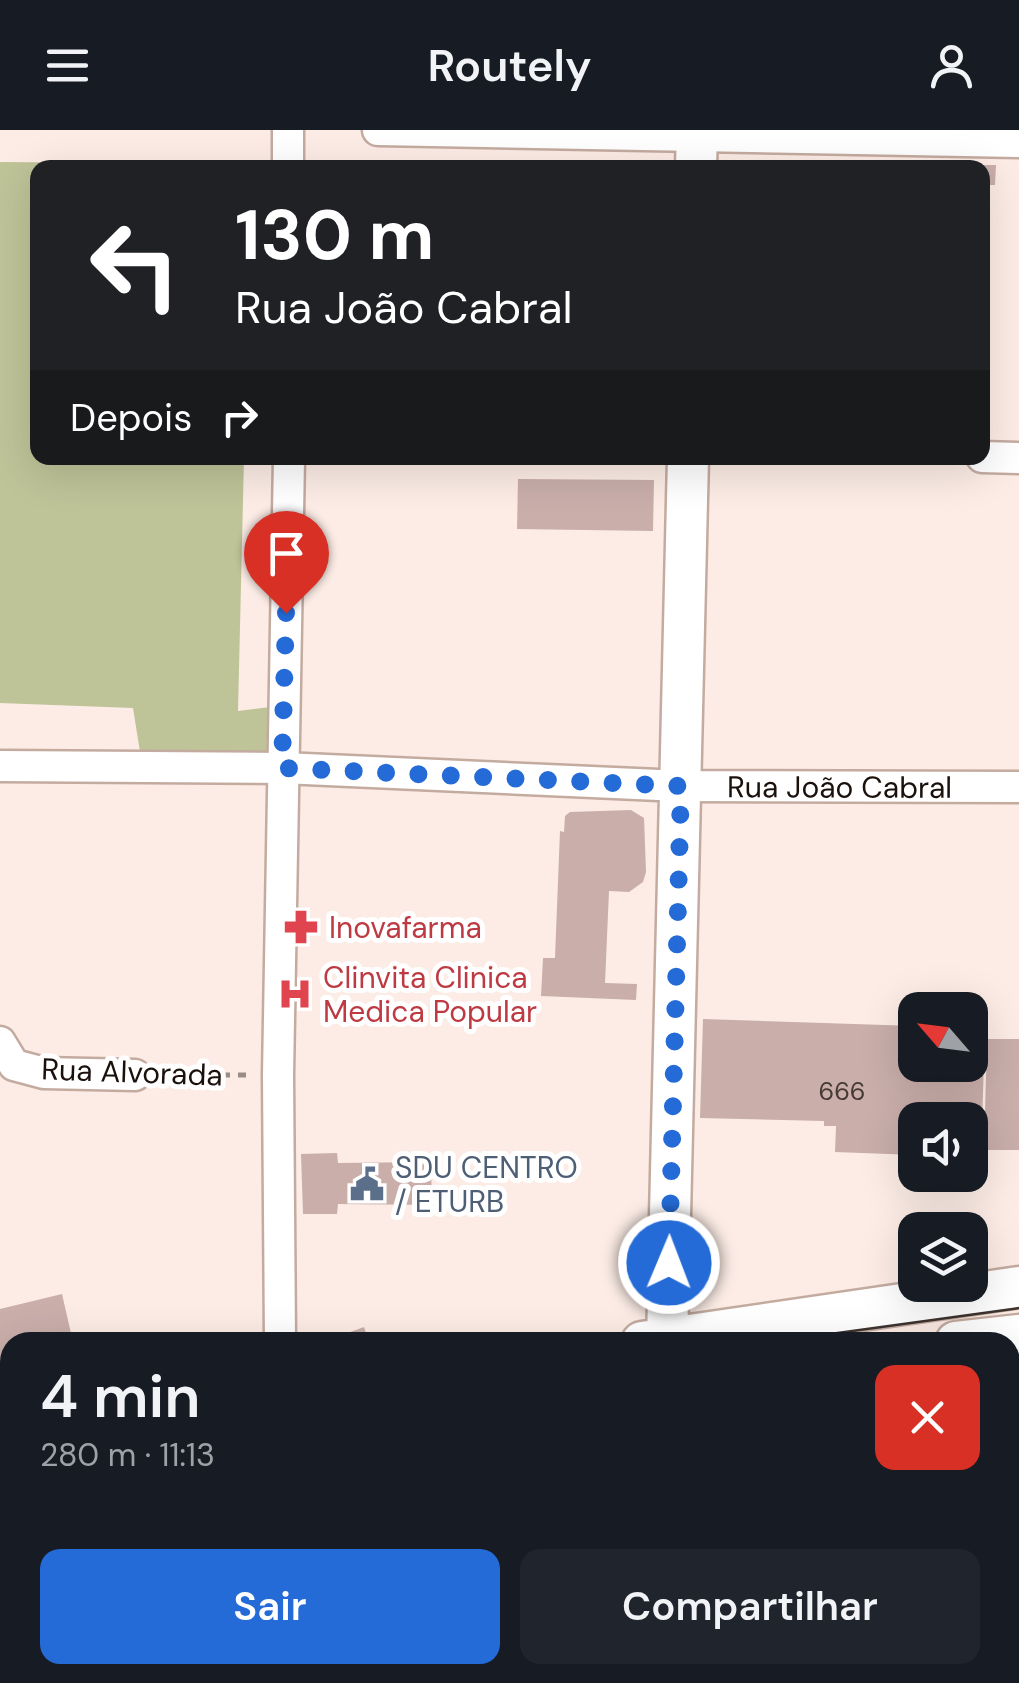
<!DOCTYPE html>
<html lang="pt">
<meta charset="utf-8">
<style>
:root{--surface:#171b24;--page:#20242c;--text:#f1f3f6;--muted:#9ea1a6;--accent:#246bd7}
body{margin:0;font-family:"DM Sans",sans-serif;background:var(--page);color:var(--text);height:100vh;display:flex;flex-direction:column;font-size:38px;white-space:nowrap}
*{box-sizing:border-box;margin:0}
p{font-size:32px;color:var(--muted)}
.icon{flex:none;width:55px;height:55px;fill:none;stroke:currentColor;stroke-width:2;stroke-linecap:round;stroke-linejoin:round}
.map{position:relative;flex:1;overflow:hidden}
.panel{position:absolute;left:0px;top:1202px;width:1020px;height:352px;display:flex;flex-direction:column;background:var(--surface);border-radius:30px 30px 0 0;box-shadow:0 10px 40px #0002}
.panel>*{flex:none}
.banner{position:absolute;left:30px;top:30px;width:960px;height:305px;border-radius:20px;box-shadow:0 10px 40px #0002;background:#202124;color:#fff;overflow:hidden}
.needle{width:65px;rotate:298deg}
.controls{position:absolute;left:898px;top:862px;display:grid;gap:20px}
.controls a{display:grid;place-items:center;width:90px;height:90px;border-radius:20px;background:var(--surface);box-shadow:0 10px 40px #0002;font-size:50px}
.pin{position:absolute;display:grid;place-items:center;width:85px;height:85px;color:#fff;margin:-102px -42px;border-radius:50% 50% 50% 0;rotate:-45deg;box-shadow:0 0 10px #0007}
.pin .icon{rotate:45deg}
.me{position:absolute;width:110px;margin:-55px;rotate:1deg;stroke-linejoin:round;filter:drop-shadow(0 0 8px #0008)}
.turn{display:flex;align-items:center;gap:35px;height:210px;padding:0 40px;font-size:45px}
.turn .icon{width:130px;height:130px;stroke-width:2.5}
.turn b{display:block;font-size:70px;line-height:85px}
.then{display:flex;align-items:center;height:95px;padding:0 40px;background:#0003;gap:20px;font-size:38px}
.round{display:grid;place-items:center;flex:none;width:105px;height:105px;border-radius:20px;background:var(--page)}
.overview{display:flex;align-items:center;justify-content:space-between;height:170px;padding:0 40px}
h1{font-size:60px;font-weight:600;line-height:75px}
.primary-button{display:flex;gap:20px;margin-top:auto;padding:20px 40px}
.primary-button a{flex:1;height:115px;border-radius:20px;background:var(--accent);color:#fff;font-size:40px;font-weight:600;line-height:115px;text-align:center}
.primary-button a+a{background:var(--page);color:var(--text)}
header{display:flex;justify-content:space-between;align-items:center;height:130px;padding:0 40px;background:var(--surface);font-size:45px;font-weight:600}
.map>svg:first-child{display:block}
.green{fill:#bec398}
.forest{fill:#c0c68a}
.water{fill:#6bb7cb}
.building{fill:#c9aeaa}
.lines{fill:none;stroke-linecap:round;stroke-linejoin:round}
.minor-casing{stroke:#c4aba0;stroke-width:35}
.major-casing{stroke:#c4aba0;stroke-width:45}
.path{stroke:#9a8d87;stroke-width:5;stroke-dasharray:8 8;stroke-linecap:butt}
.minor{stroke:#fff;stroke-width:30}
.major{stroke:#fff;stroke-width:40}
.tram{stroke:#3d332f;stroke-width:2.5}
.route{stroke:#246bd7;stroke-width:18;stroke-dasharray:0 32.4}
.labels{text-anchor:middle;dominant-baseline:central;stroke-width:10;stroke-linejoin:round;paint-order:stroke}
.number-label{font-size:25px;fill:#463834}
.street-label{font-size:30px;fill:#1a110d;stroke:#fff}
.health-label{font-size:30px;fill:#be3a42;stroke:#fff;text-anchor:start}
.service-label{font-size:30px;fill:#4e5e75;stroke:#fff;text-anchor:start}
</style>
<header><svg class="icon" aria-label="menu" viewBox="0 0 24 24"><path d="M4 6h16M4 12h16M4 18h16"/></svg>Routely<svg class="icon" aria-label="person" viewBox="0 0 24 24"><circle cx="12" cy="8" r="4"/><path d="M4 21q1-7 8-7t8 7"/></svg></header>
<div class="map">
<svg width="1019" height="1553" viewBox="0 0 1019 1553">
<rect width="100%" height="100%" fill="#fcece5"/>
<path class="green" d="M0,32L128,33V37L38,38V328H244L238,581L270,577L272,624L141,628L133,578L0,573Z"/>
<path class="forest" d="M1019,1252V1325L1010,1324V1252Z
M20,1545H162L123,1553H5Z"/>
<path class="water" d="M1019,1339V1553H108L131,1545H1010V1340Z"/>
<path class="building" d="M846,30L957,33V38H846Z
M982,35H996L995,55H982Z
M518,349L654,350L653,401L517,399Z
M631,680L644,688L646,742L643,752L629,762L609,761L605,853L637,854L636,870L541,866L543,828H555L560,701L564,702L565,686L570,682Z
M703,889L915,896V935H970V897L985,898L981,1027L970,1026V990H915V1025L835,1022L836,996H824V991L700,988Z
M987,909H1019V1020H984Z
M337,1023L338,1033L430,1032L433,1075L338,1074L337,1084H303L301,1024Z
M62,1164L73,1212H10V1336H3L0,1334V1179Z
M364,1197L369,1212H323Z"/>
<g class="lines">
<g class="minor-casing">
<g id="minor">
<path d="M288,0V38"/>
<path d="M378,0L1019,12"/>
<path d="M982,327L1019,328"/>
<path id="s1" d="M0,636L283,638L681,656L1019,657"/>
<path d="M0,912L14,935L44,943L135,945"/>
<path d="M280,1212L278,945L289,328"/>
</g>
</g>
<g class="major-casing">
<path id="major" d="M696,38L697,0
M642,1212L1019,1157
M667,1212L688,328
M956,1212L1019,1205
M0,1427L10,1425
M0,1465L10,1462
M0,1509L10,1505"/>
</g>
<path class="path" d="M158,945H252"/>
<use href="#minor" class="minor"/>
<use href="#major" class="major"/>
<path class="tram" d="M772,1212L1019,1178
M0,1449L10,1447"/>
</g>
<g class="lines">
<path class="route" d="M286,483L282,638L681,656L669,1133"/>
</g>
<defs>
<g id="pharmacy-bare" transform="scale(2.7)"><path d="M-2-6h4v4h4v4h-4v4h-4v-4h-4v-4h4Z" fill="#e0444e" stroke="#fff" stroke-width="2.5" paint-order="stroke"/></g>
<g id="hospital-bare" transform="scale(2.7)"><path d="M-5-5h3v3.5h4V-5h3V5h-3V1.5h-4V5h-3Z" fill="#e0444e" stroke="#fff" stroke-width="2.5" paint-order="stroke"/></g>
<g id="civic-bare" transform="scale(2.7)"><path d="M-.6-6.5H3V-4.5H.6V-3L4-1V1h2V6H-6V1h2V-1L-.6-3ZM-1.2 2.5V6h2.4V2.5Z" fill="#5c6f8a" stroke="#fff" stroke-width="2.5" paint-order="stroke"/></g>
</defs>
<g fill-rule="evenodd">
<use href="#pharmacy-bare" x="301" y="797"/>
<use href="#hospital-bare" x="295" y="864"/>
<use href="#civic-bare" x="367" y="1054"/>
</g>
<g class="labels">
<g class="number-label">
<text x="842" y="961">666</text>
</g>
<g class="street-label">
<text stroke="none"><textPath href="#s1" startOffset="840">Rua João Cabral</textPath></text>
<text transform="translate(132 942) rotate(2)">Rua Alvorada</text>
</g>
<g class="health-label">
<text x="329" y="797">Inovafarma</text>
<text x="323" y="847">Clinvita Clinica<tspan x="323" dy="34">Medica Popular</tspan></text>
</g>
<g class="service-label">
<text x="395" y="1037">SDU CENTRO<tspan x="395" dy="34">/ ETURB</tspan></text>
</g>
</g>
</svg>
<div class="controls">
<a><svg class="needle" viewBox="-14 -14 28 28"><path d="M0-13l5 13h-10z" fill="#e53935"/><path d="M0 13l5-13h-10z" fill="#9ea1a6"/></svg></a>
<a><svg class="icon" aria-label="sound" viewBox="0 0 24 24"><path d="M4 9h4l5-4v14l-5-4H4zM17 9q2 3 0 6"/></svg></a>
<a><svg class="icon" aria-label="layers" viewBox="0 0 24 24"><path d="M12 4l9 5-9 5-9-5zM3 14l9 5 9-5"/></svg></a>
</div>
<div class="pin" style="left:286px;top:483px;background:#d93025"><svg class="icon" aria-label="arrive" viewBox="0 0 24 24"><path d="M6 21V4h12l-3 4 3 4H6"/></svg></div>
<svg class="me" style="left:669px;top:1133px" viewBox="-20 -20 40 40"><circle r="17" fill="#246bd7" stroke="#fff" stroke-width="3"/><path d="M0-11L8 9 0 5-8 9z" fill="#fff"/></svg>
<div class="banner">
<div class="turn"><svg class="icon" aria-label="left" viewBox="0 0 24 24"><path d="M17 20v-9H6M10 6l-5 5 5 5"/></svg><div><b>130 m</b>Rua João Cabral</div></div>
<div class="then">Depois<svg class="icon" aria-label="right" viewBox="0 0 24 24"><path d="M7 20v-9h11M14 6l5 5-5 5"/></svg></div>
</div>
<section class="panel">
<div class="overview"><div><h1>4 min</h1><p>280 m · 11:13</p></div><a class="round" style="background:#d93025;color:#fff"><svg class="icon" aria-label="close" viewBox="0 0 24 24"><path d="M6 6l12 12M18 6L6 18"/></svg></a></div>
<div class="primary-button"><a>Sair</a><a>Compartilhar</a></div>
</section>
</div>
